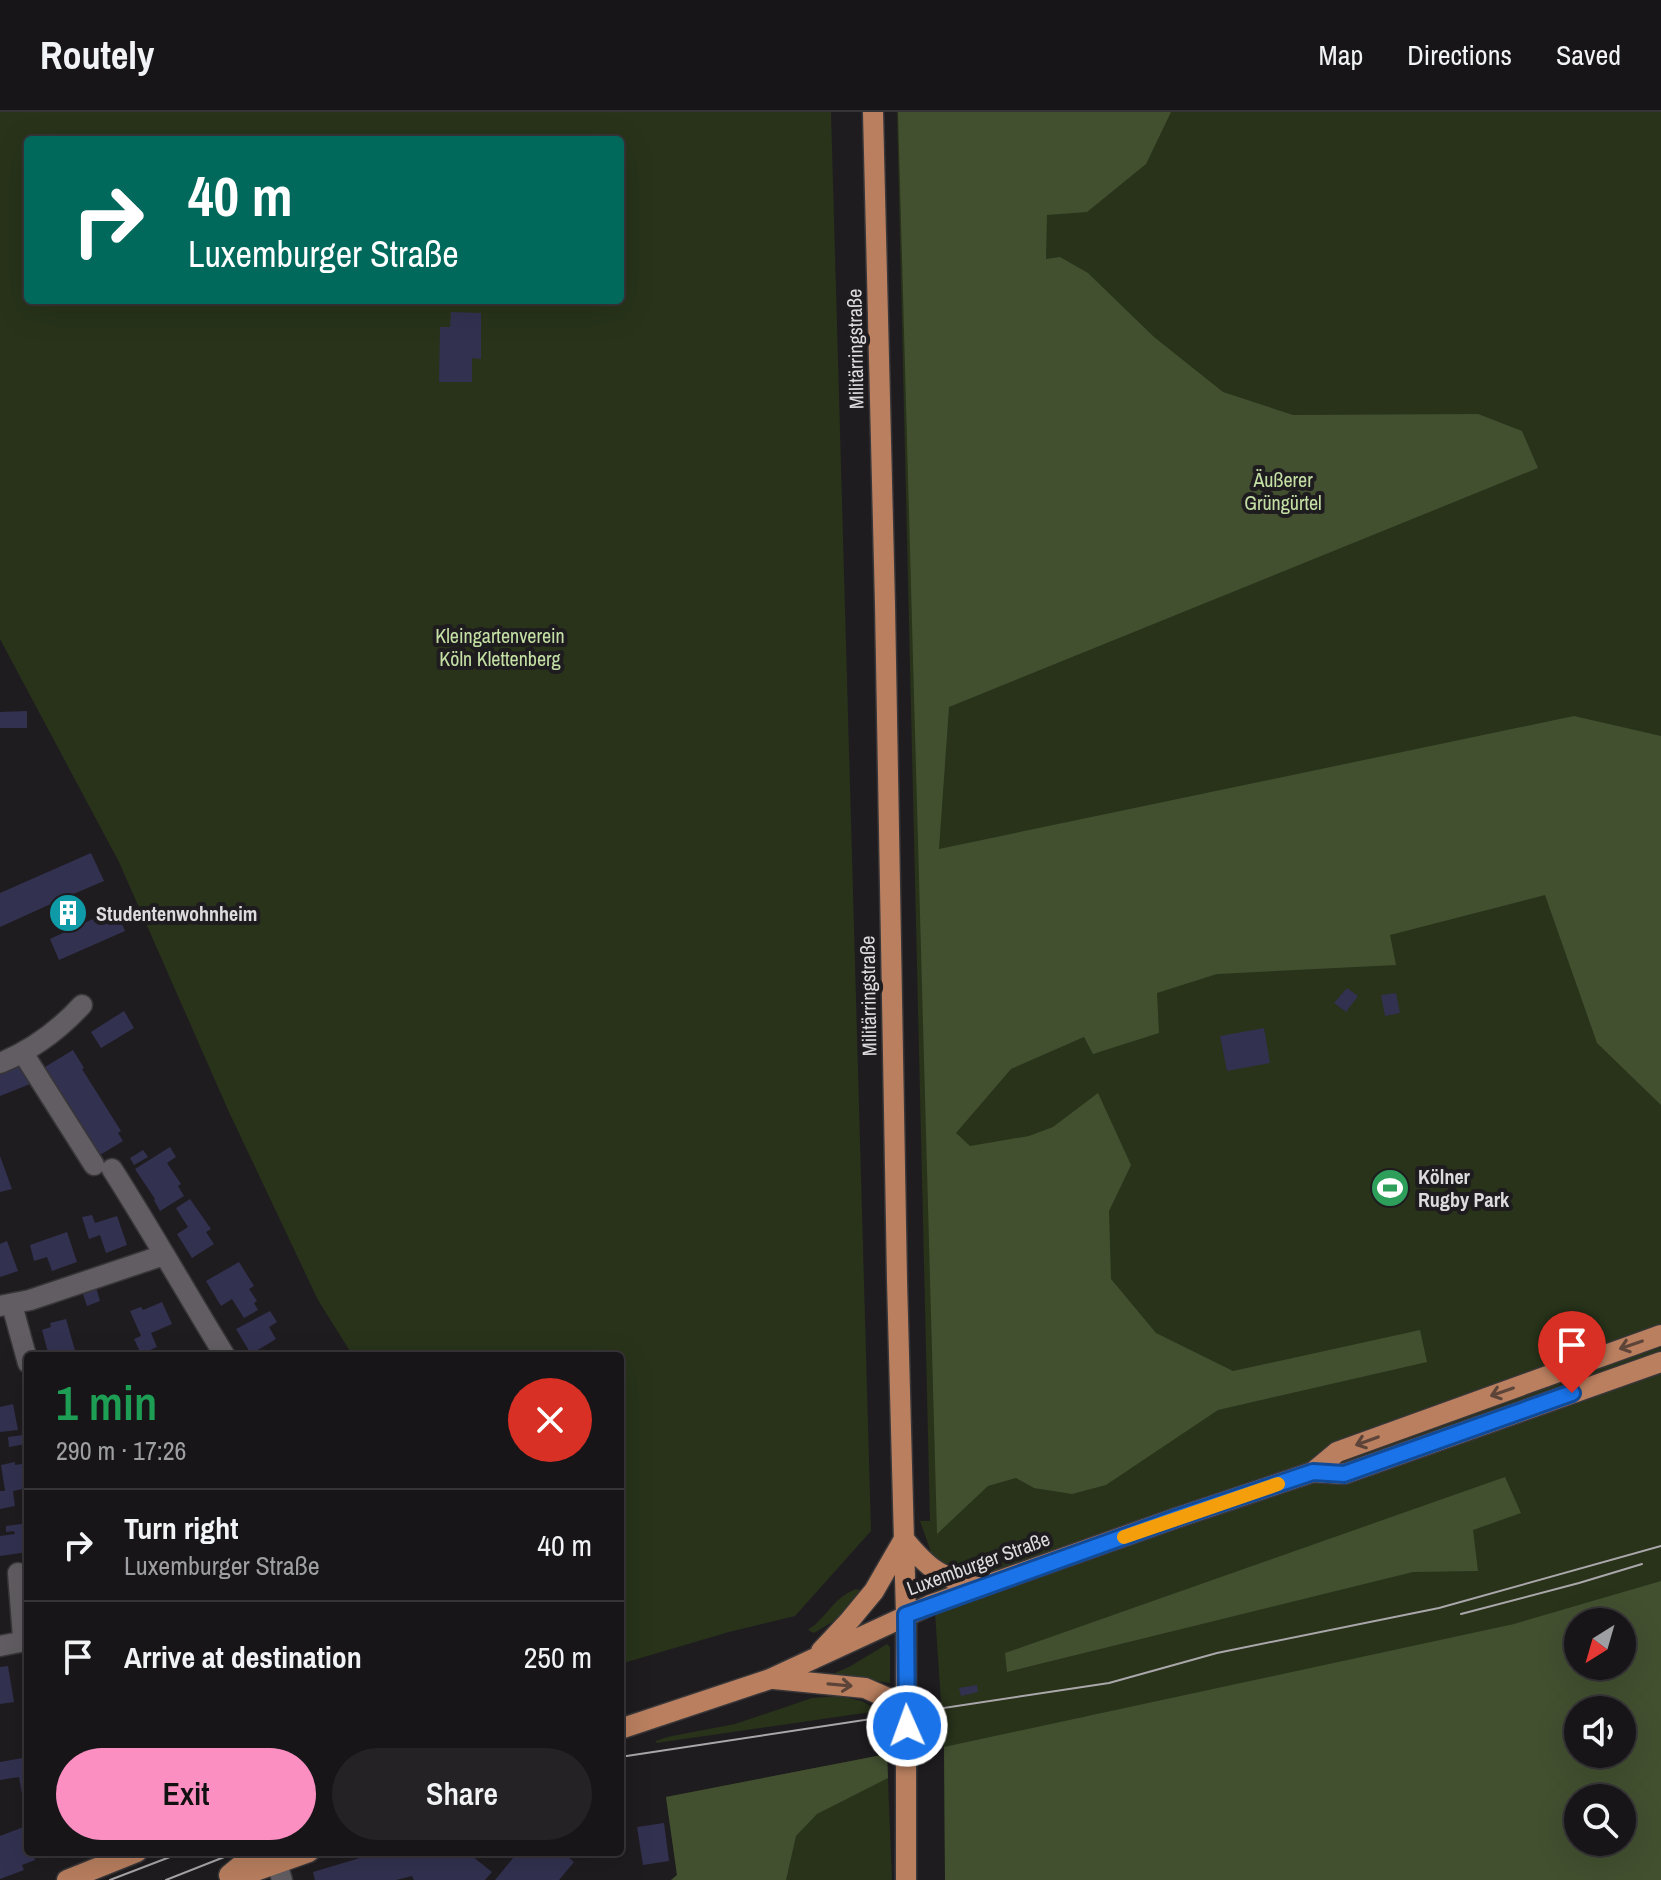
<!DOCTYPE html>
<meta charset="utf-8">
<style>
:root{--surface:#171518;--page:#242225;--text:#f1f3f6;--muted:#9e9fa2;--line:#363437;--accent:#fc8fc2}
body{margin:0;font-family:"Archivo Narrow",sans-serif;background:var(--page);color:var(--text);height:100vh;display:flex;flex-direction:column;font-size:30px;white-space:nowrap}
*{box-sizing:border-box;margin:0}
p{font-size:26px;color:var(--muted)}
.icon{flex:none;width:44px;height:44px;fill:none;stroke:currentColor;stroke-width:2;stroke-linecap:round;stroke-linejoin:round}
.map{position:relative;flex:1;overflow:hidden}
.drawer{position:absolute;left:24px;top:1240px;width:600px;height:504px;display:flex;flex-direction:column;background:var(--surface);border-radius:8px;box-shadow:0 8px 32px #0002,0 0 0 2px var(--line)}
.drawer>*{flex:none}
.top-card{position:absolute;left:24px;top:24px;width:600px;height:168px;border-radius:8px;box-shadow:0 8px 32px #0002,0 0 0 2px var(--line);background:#00695c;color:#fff;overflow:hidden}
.needle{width:52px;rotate:217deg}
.fabs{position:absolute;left:1564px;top:1496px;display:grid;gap:16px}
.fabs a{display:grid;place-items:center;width:72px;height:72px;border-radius:50%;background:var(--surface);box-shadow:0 8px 32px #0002,0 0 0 2px var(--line);font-size:40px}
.pin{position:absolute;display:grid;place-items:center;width:68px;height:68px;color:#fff;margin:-82px -34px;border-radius:50% 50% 50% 0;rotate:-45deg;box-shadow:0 0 8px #0007}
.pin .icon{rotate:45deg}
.me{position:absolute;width:88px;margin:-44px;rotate:358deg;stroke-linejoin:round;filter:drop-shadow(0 0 6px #0008)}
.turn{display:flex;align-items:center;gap:28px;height:168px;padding:0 32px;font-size:36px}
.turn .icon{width:104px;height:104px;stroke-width:2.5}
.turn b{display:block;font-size:56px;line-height:68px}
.round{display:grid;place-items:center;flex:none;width:84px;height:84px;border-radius:42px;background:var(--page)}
.overview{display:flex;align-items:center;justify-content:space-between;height:136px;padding:0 32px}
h1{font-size:48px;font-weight:600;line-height:60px;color:#1e9e55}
.button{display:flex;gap:16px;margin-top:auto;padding:16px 32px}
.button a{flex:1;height:92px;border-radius:48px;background:var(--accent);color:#111;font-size:32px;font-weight:600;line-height:92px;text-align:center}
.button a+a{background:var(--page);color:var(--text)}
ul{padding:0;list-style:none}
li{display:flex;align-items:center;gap:24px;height:112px;padding:0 32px;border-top:2px solid var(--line)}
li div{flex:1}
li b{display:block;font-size:30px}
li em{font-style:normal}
header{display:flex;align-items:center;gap:48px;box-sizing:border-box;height:112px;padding:0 40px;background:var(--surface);border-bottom:2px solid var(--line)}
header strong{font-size:38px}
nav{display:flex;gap:44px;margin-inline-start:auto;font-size:28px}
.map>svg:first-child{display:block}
.green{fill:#28331a;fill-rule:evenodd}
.forest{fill:#425030;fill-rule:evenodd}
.building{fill:#323150}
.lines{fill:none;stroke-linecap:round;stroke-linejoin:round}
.minor-casing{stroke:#383638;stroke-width:23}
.major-casing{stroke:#383638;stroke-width:23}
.minor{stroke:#615d62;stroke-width:20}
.major{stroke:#b97f5f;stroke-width:20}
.tram{stroke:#aaa7ab;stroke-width:2}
.oneway{stroke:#5d4439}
.route-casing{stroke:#114b97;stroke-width:20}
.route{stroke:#1a73e8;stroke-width:14}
.slow{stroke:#f59e0b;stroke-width:14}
.labels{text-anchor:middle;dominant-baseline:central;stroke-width:8;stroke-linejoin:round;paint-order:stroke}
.street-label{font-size:20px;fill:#dedbde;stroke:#1f1c20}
.park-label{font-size:20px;fill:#c4e0a4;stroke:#1f1c20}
.poi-label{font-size:20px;font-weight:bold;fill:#dedbde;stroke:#1f1c20;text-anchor:start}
</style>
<header>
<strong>Routely</strong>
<nav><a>Map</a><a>Directions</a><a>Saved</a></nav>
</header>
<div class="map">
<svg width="1661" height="1768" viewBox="0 0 1661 1768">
<rect width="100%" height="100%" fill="#1f1c20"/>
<path class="green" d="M0,0H831L871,1419L795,1504L729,1520L620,1552V1244H353L318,1188L229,1000L119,750L0,527ZM28,28H620V188H28Z
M897,0H1661V1768H945L944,1635L931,1440L920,1409H930ZM1578,1510H1622V1554H1578ZM1578,1598H1622V1642H1578ZM1578,1686H1622V1730H1578Z
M856,1477L866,1480L842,1504L814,1521L808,1518C829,1504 831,1487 856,1477Z
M887,1532L890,1535V1571L862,1567H821L849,1555Z
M838,1584L862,1589L878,1599L656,1631V1629L667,1625L735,1612L812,1586Z
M887,1642L892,1768H671L677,1763L666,1685Z"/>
<path class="forest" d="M898,0H1171L1146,52L1087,100L1047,103L1046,147L1060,145L1088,161L1154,225L1223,280L1293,303L1478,302L1522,319L1538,356L949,595L939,737L1574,604L1661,624V993L1597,931L1545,783L1390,823L1396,853L1217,862L1157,881L1159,921L1093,942L1084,925L1011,957L956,1021L970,1034L1029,1024L1053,1015L1098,981L1131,1053L1109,1099L1111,1167L1156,1221L1233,1259L1420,1218L1427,1250L1218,1298L1106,1373L1072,1382L1034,1376L1016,1366L988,1374L937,1422Z
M1505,1365L1521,1401L1473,1418L1478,1459L1413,1460L1007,1560L1005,1541Z
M1661,1469V1768H945L944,1635L1514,1512ZM1622,1510V1554H1578V1510ZM1578,1598H1622V1642H1578ZM1578,1686H1622V1730H1578Z
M887,1642L888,1666L817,1702L796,1724L786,1768H671L677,1763L666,1685Z"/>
<path class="building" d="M451,200L481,201V247L472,246V270H439L440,215H450Z
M27,599V616H0V600Z
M91,741L104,769L71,783L84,811L116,797L125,819L59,848L50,827L65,820L53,791L0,815V781Z
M1347,876L1358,884L1346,900L1334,891Z
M1396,881L1400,901L1385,904L1381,883Z
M124,899L134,916L101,936L91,920Z
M1264,916L1270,951L1227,959L1220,924Z
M73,938L84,956L82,957L121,1019L118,1021L123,1029L100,1043L45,955Z
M22,953L30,972L0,984V962Z
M170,1035L176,1045L167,1051L181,1072L178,1074L184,1084L160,1099L154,1088L155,1087L135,1057Z
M143,1038L148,1045L134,1053L130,1046Z
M0,1044L12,1077L0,1080Z
M190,1087L211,1117L206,1120L214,1132L192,1146L177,1122L188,1115L176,1096Z
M92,1103L95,1111L117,1104L127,1133L106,1141L100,1123L89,1127L82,1105Z
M67,1120L77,1150L52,1159L47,1145L34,1149L30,1133Z
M7,1129L18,1159L0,1165V1132Z
M239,1150L254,1174L249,1177L257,1189L254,1191L258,1198L244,1206L232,1187L221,1194L206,1169Z
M95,1172L100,1189L87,1194L81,1176Z
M162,1190L172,1212L151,1221L157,1235L141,1242L134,1227L141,1224L130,1199L141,1195L143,1198Z
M270,1199L277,1210L269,1215L276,1227L251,1242L236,1217Z
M66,1207L76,1242L69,1244H49L42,1218L51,1215L50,1211Z
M13,1292L18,1318L0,1320V1295Z
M23,1323L25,1332L9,1335L8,1325Z
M15,1350V1353L28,1351V1376L13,1379L15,1394L0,1397V1379H5L1,1353Z
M28,1411V1440L0,1444V1424L15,1422L14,1419L6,1420V1414Z
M8,1554L14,1590L0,1592V1555Z
M977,1573L978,1580L961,1584L959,1576Z
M28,1645V1694H24L19,1665L0,1668V1650Z
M664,1711L669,1749L643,1753L637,1715Z
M26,1714L28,1740H32L35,1748L22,1753L24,1758L0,1767V1724Z
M380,1740H467L492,1760L485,1768H414L412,1764L396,1768H315L313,1760Z
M518,1740H562L574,1750L559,1768H495Z"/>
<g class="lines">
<g class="minor-casing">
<path id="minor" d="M23,941L94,1053
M0,951C32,938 58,919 82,893
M112,1057C151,1118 187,1182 225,1244
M12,1193L28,1251
M0,1194L30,1188L164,1143
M0,1534L20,1530L23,1525L18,1461
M277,1751L282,1768"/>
</g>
<g class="major-casing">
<path id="major" d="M873,0L885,493L897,1168L906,1503V1768
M1313,1360L1344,1362L1661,1250
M904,1427C930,1459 940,1464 979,1476
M821,1539L850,1508L874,1479L904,1427
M774,1567L865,1576L906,1594
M620,1617L770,1567L930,1493L1176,1406L1313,1360L1337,1340L1661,1223
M229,1763L252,1744L254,1740
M67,1768L137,1740
M230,1768L309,1740"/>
</g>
<use href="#minor" class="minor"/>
<use href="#major" class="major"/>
<path class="tram" d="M1461,1502L1579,1471L1642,1452
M620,1645L1109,1571L1217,1541L1439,1496L1661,1434
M110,1768L183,1740
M166,1768L237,1740"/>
</g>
<defs><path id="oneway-shaft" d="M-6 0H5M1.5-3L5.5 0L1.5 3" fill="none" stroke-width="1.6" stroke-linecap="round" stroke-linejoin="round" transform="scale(2)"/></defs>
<g class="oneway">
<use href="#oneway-shaft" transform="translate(1631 1233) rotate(161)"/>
<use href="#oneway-shaft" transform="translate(1502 1280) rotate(161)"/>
<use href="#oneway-shaft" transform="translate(1367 1329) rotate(160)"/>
<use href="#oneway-shaft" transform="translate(840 1573) rotate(5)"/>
</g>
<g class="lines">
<g class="route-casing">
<path id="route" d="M907,1614L906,1503L1176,1406L1313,1360L1344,1362L1572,1281"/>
</g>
<use href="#route" class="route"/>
<path class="slow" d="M1124,1425L1278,1372"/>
</g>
<defs>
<g id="building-disc" transform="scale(2)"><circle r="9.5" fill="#0f9aa8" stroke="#1f1c20"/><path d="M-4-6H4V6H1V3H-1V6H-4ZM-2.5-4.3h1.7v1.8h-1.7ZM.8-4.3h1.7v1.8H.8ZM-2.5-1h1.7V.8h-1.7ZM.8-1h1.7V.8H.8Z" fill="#fff"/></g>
<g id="stadium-disc" transform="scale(2)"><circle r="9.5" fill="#2e9e5b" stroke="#1f1c20"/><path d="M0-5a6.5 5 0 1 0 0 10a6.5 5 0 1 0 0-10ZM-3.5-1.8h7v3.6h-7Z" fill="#fff"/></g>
</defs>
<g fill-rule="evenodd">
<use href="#building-disc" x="68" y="801"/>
<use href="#stadium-disc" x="1390" y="1076"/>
</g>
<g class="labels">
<g class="street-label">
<text transform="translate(855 237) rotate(-91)">Militärringstraße</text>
<text transform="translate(868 884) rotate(-91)">Militärringstraße</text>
<text transform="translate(978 1451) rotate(-20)">Luxemburger Straße</text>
</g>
<g class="park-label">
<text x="1283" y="367">Äußerer<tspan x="1283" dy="23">Grüngürtel</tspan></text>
<text x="500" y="523">Kleingartenverein<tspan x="500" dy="23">Köln Klettenberg</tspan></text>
</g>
<g class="poi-label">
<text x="96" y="801">Studentenwohnheim</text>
<text x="1418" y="1064">Kölner<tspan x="1418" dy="23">Rugby Park</tspan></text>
</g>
</g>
</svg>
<div class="fabs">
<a><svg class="needle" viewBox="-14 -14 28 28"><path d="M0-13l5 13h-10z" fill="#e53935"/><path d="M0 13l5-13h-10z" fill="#9e9fa2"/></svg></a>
<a><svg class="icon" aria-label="sound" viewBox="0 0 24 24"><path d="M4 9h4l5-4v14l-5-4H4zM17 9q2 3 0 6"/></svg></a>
<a><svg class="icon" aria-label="search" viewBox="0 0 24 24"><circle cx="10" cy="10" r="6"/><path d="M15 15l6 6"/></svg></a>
</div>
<div class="pin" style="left:1572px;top:1281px;background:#d93025"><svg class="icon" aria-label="arrive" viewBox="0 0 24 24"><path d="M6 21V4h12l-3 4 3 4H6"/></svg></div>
<svg class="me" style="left:907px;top:1614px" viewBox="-20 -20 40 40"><circle r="17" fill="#1a73e8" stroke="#fff" stroke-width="3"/><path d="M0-11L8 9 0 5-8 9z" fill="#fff"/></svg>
<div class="top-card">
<div class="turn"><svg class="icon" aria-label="right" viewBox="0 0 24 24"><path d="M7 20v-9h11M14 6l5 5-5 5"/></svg><div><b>40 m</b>Luxemburger Straße</div></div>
</div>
<section class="drawer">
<div class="overview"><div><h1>1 min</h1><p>290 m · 17:26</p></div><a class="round" style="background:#d93025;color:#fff"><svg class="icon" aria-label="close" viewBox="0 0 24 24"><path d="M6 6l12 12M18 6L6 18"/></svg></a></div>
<ul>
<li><svg class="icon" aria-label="right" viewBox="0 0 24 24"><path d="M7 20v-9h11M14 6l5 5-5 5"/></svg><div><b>Turn right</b><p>Luxemburger Straße</p></div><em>40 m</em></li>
<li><svg class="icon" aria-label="arrive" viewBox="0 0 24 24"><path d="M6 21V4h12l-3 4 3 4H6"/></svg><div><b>Arrive at destination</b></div><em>250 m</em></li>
</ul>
<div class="button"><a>Exit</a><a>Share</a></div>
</section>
</div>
